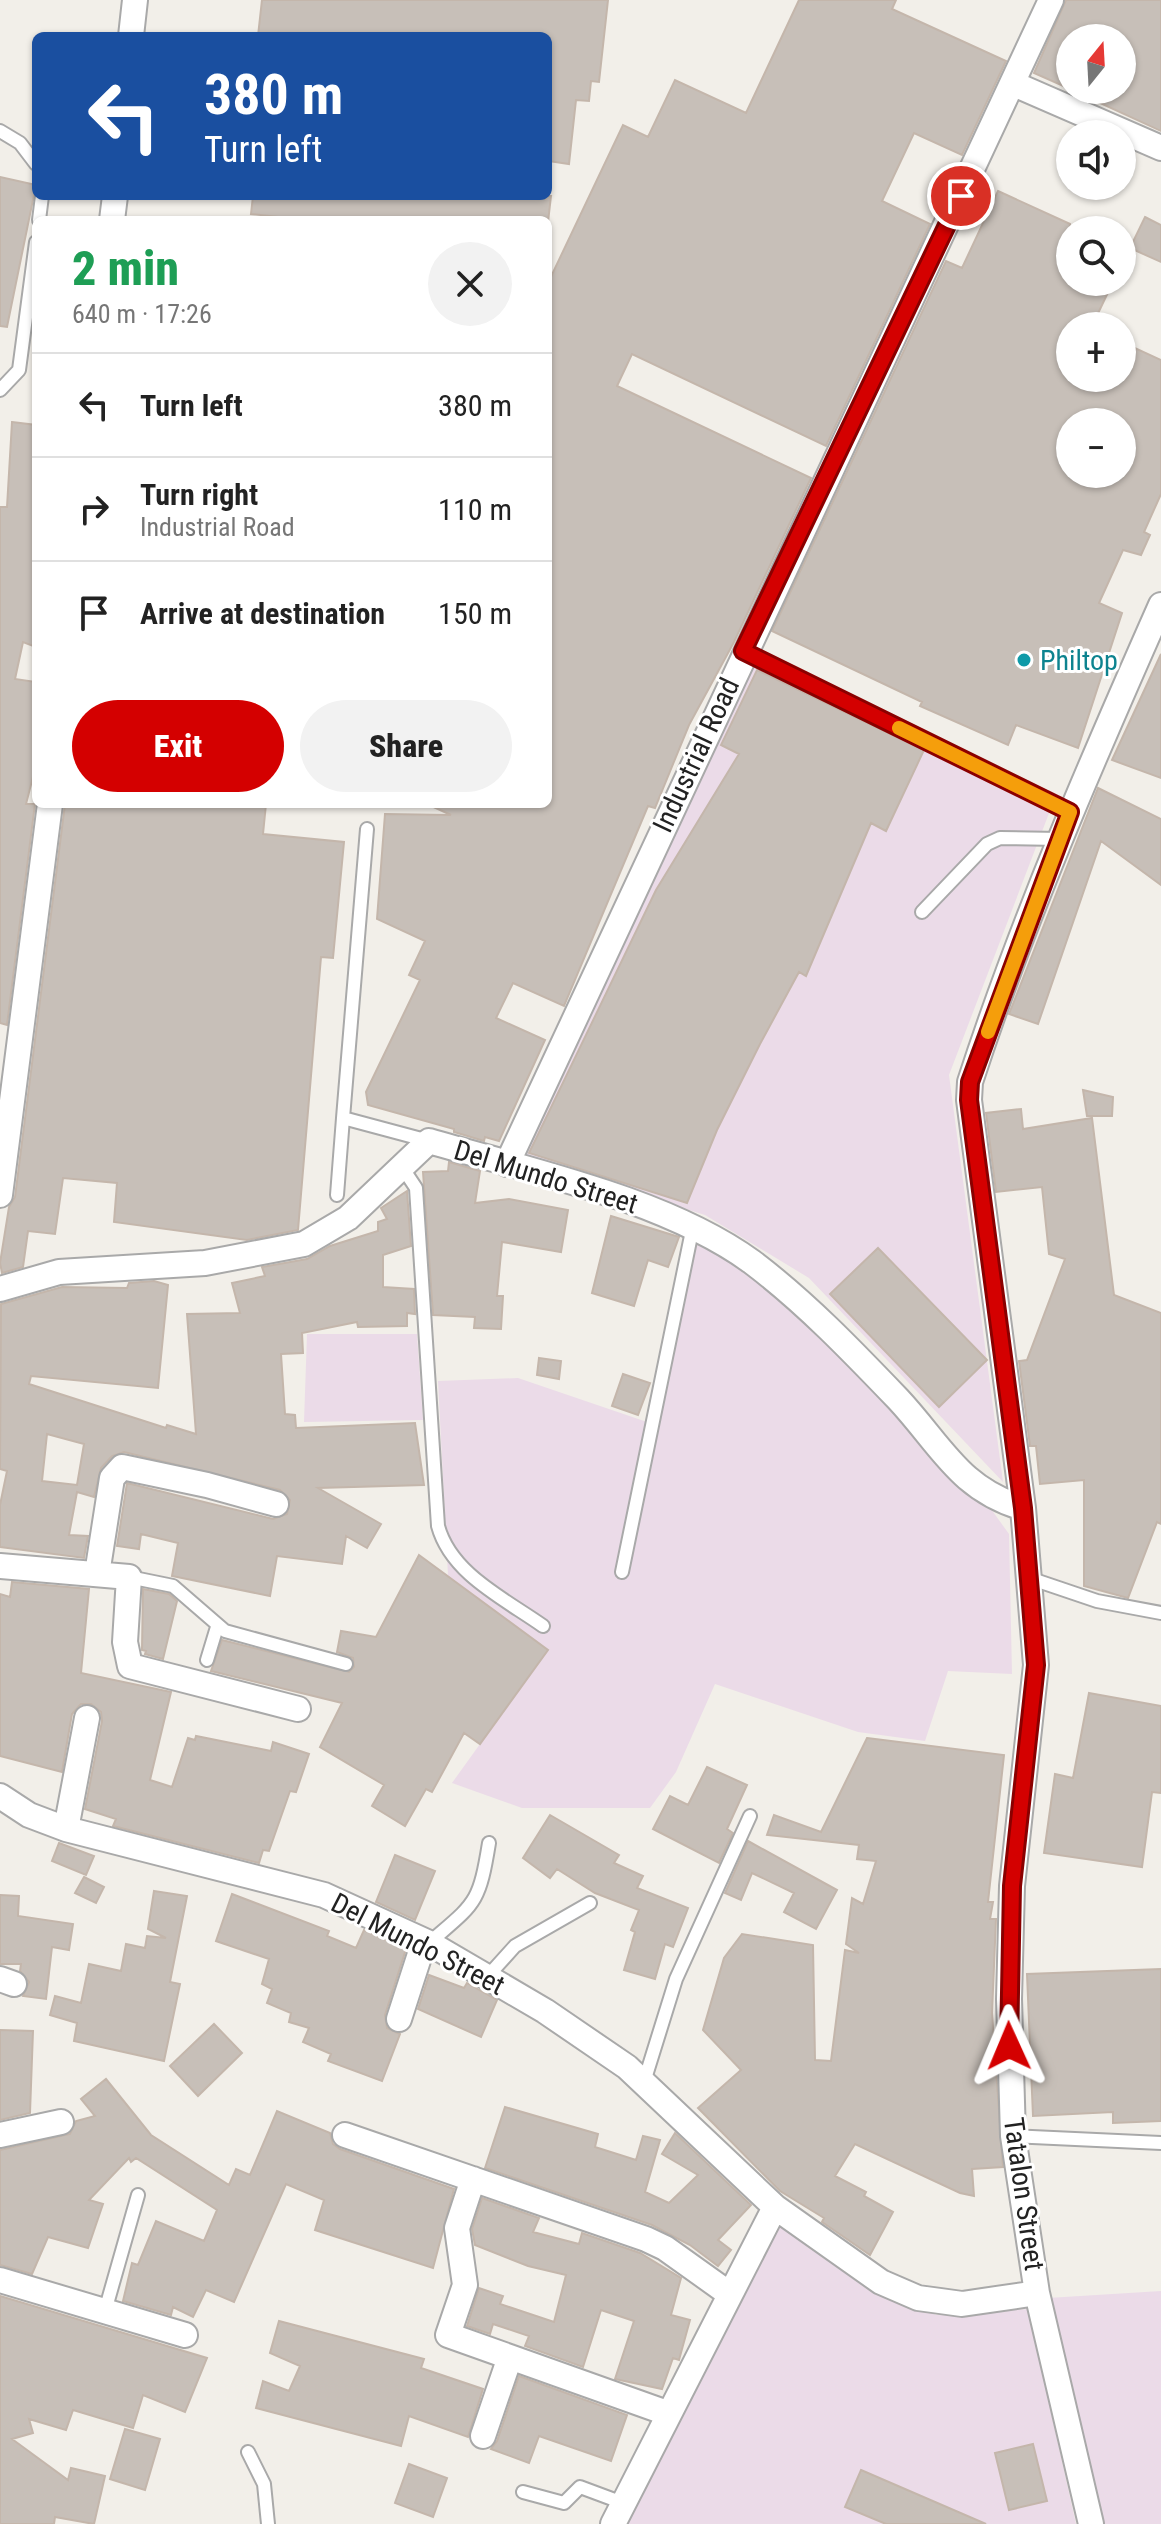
<!DOCTYPE html>
<meta charset="utf-8">
<style>
:root{--surface:#fff;--page:#f2f2f2;--text:#222;--muted:#767676;--line:#e0e0e0;--accent:#d40000}
body{margin:0;font-family:"Roboto Condensed",sans-serif;background:var(--page);color:var(--text);height:100vh;display:flex;flex-direction:column;font-size:30px;white-space:nowrap}
*{box-sizing:border-box;margin:0}
p{font-size:26px;color:var(--muted)}
.icon{flex:none;width:44px;height:44px;fill:none;stroke:currentColor;stroke-width:2;stroke-linecap:round;stroke-linejoin:round}
.map{position:relative;flex:1;overflow:hidden}
.sheet{position:absolute;left:32px;top:216px;width:520px;height:592px;display:flex;flex-direction:column;background:var(--surface);border-radius:12px;box-shadow:0 2px 6px #0004}
.sheet>*{flex:none}
.banner{position:absolute;left:32px;top:32px;width:520px;height:168px;border-radius:12px;box-shadow:0 2px 6px #0004;background:#1a4fa0;color:#fff;overflow:hidden}
.needle{width:52px;rotate:18deg}
.controls{position:absolute;left:1056px;top:24px;display:grid;gap:16px}
.controls a{display:grid;place-items:center;width:80px;height:80px;border-radius:50%;background:var(--surface);box-shadow:0 2px 6px #0004;font-size:40px}
.pin{position:absolute;display:grid;place-items:center;width:68px;height:68px;color:#fff;margin:-34px;border:4px solid #fff;border-radius:50%;box-shadow:0 2px 8px #0007}
.me{position:absolute;width:88px;margin:-44px;rotate:359deg;stroke-linejoin:round;filter:drop-shadow(0 0 6px #0008)}
.turn{display:flex;align-items:center;gap:28px;height:168px;padding:0 40px;font-size:36px}
.turn .icon{width:104px;height:104px;stroke-width:2.5}
.turn b{display:block;font-size:56px;line-height:68px}
.round{display:grid;place-items:center;flex:none;width:84px;height:84px;border-radius:42px;background:var(--page)}
.summary{display:flex;align-items:center;justify-content:space-between;height:136px;padding:0 40px}
h1{font-size:48px;font-weight:800;line-height:60px;color:#1e9e55}
.button{display:flex;gap:16px;margin-top:auto;padding:16px 40px}
.button a{flex:1;height:92px;border-radius:48px;background:var(--accent);color:#fff;font-size:32px;font-weight:800;line-height:92px;text-align:center}
.button a+a{background:var(--page);color:var(--text)}
ul{padding:0;list-style:none}
li{display:flex;align-items:center;gap:24px;height:104px;padding:0 40px;border-top:2px solid var(--line)}
li div{flex:1}
li b{display:block;font-size:30px}
li em{font-style:normal}
.map>svg:first-child{display:block}
.industrial{fill:#ebdbe8}
.building{fill:#c7bfb8;stroke:#c4b6ab;stroke-width:2;fill-rule:evenodd}
.lines{fill:none;stroke-linecap:round;stroke-linejoin:round}
.lane-casing{stroke:#a9a9a9;stroke-width:16}
.street-casing{stroke:#a9a9a9;stroke-width:28}
.lane{stroke:#fff;stroke-width:12}
.street{stroke:#fff;stroke-width:24}
.route-casing{stroke:#8a0000;stroke-width:20}
.route{stroke:#d40000;stroke-width:14}
.slow{stroke:#f59e0b;stroke-width:14}
.culture-dot{fill:#0f9aa8;stroke:#fff;stroke-width:3}
.labels{text-anchor:middle;dominant-baseline:central;stroke-width:6;stroke-linejoin:round;paint-order:stroke}
.culture-label{font-size:28px;fill:#0d838f;stroke:#fff;text-anchor:start}
.street-label{font-size:28px;fill:#222;stroke:#fff}
</style>
<div class="map">
<svg width="1161" height="2524" viewBox="0 0 1161 2524">
<rect width="100%" height="100%" fill="#f2efe9"/>
<path class="industrial" d="M753,665L1051,808L949,1075L1003,1482L809,1278L705,1215L520,1157Z
M687,1237L772,1282L970,1480L1009,1534L1012,1674L948,1671L925,1741L858,1732L715,1684L676,1772L650,1808H522L452,1783L480,1744L420,1705L379,1782L320,1747L419,1555L448,1575L438,1381L518,1378L647,1422Z
M307,1334H417L423,1420L304,1422Z
M770,2219L865,2279L936,2315L1028,2309L1076,2524H621Z
M1161,2291V2524H1098L1048,2298Z"/>
<path class="building" d="M262,0H608L599,82L591,81L589,101L576,100L569,164L548,161V36H258Z
M799,0H896L892,9L1006,61L962,155L914,133L882,201L930,224L826,446L632,354L617,386L811,478L734,642L689,725L655,808L648,806L564,1006L513,983L496,1018L545,1040L499,1141L485,1137L484,1141L454,1132V1129L368,1105L366,1092L420,980L409,975L425,941L377,919L385,814L451,815L427,804H548V283L623,125L648,137L675,80L746,113Z
M1066,0H1161V131L1072,90H1122V38H1070V89L1034,73Z
M0,177L36,185L7,327L0,326Z
M998,191L1070,224V282H1113L1092,326H1070V378H1122V342L1161,360V494L1144,532L1150,535L1141,555L1123,550L1099,603L1122,613L1078,748L1016,725L1008,745L920,706L922,702L772,631L946,261L962,268ZM1070,422H1122V474H1070Z
M253,196H551L548,222L304,220L251,214Z
M1145,217L1161,225V262L1130,248Z
M12,422L36,425V647L23,642L15,679L36,682V765L26,804H35L7,1025L0,1023V507H7Z
M1161,654V778L1112,760Z
M757,670L924,750L886,831L871,823L806,976L799,972L760,1044L717,1130L687,1203L529,1153L656,890L739,754L721,745Z
M1098,788L1161,819V885L1101,841L1038,1024L1009,1014Z
M65,804H266L263,834L344,842L333,958L321,957L298,1230L247,1240L114,1222L117,1183L63,1178L55,1234L28,1231L23,1267L2,1273L0,1263L9,1207L15,1197Z
M1083,1090L1113,1097L1112,1116H1087Z
M1021,1109L1023,1129L1092,1118L1114,1295L1161,1313V1524L1157,1522L1128,1598L1084,1586V1480L1040,1484L1036,1446H1030L1019,1361L1027,1360L1065,1259L1049,1254L1042,1187L996,1192L986,1113Z
M449,1162L480,1171L475,1203L509,1199L568,1210L561,1252L502,1242L497,1296H503L501,1329L474,1328L475,1317L433,1315L423,1172L448,1171Z
M407,1191L411,1246L383,1255V1287L414,1289L415,1314L407,1313V1326L358,1327L357,1322L302,1333L303,1353L281,1354L285,1414L295,1415L296,1428L415,1423L424,1485L318,1488L381,1524L367,1548L346,1536L342,1564L277,1556L270,1596L172,1576L178,1543L141,1534L139,1549L117,1546L127,1483L273,1519L287,1514L290,1500L280,1490L124,1452L112,1456L101,1468L94,1497L77,1492L69,1535L88,1536L84,1558L0,1547V1505L7,1471L0,1469L1,1304L62,1287L127,1288L129,1283L154,1281L168,1285L158,1388L31,1376L29,1384L166,1428L167,1425L196,1434L187,1314L240,1313L232,1283L265,1276L262,1267L307,1259L330,1246L378,1231V1222L387,1219L381,1208ZM47,1434L84,1444L77,1485L42,1481Z
M611,1216L679,1237L668,1267L648,1260L634,1306L592,1293Z
M878,1248L987,1360L939,1407L830,1294Z
M539,1358L561,1361L559,1379L537,1375Z
M623,1374L650,1383L638,1415L612,1406Z
M419,1555L548,1650L480,1744L464,1733L432,1792L426,1789L405,1826L372,1806L384,1785L320,1747L342,1703L211,1671L222,1640L349,1672L354,1667L353,1658L337,1652L341,1631L376,1637Z
M12,1582L89,1589L81,1673L171,1692L150,1780L172,1787L188,1738L195,1740L196,1736L271,1751L273,1742L309,1754L296,1792L290,1791L269,1851L263,1850L259,1863L113,1826L116,1819L85,1809L102,1721L101,1712L91,1704H81L72,1714L62,1772L0,1756V1594L10,1597Z
M143,1589L169,1594L177,1601L163,1659L145,1654L146,1651L142,1650Z
M1089,1693L1161,1706V1793L1152,1792L1142,1867L1044,1853L1055,1774L1073,1778Z
M867,1738L1004,1755L988,1902H993L990,1919H996L992,2013L1003,2167L972,2169L974,2196L960,2193L855,2144L835,2176L866,2192L864,2196L893,2212L870,2255L822,2222L824,2218L780,2191L698,2108L741,2070L703,2030L724,1958L742,1934L813,1945L815,2060L831,2061L845,1950L859,1953L846,1944L852,1898L863,1904L876,1861L857,1859L859,1845L767,1835L774,1815L821,1832Z
M707,1767L747,1785L727,1829L733,1833L719,1863L653,1829L670,1796L688,1805Z
M550,1815L619,1855L614,1863L643,1876L637,1888L688,1908L673,1947L665,1944L655,1979L624,1970L635,1932L631,1930L639,1910L595,1893L557,1869L550,1878L523,1858Z
M748,1841L837,1890L816,1929L784,1912L794,1893L752,1873L741,1900L725,1893Z
M59,1843L94,1856L86,1875L52,1861Z
M395,1855L435,1871L415,1920L376,1902Z
M84,1877L104,1887L96,1903L75,1893Z
M154,1891L187,1896L170,1982L180,1984L164,2061L74,2041L77,2023L50,2015L55,1996L81,2003L89,1964L121,1971L126,1944L145,1948L147,1936L166,1938L148,1929Z
M232,1894L329,1931L327,1936L356,1948L364,1930L406,1949L385,2015L387,2028L400,2034L382,2081L328,2061L331,2054L303,2042L309,2028L289,2022L291,2013L267,2003L272,1989L262,1984L269,1959L216,1941Z
M0,1895L19,1896L18,1916L73,1924L69,1950L52,1947L46,1999L23,1996L29,1982L20,1971L21,1964H0Z
M1161,1969V2121L1113,2123V2112L1033,2116L1027,1974Z
M429,1975L464,1988L467,1983L497,2000L481,2037L418,2009Z
M214,2024L242,2053L198,2096L170,2066Z
M0,2030L33,2031L30,2113L0,2120Z
M106,2079L151,2135L229,2185L236,2169L250,2175L277,2111L330,2133L333,2144L340,2149L454,2189L433,2268L315,2230L324,2200L286,2184L234,2302L206,2290L193,2317L173,2307L171,2315L123,2301L132,2263L138,2265L156,2221L204,2241L217,2210L136,2158L131,2162L129,2158L89,2200L103,2204L88,2248L48,2237L32,2274L0,2265V2150L70,2134L76,2121L95,2116L81,2099Z
M505,2107L598,2134L595,2147L636,2160L643,2136L660,2140L645,2192L669,2203L698,2175L662,2154L675,2133L751,2205L718,2240L731,2250L718,2266L690,2245L652,2225L485,2168Z
M482,2198L539,2218L533,2232L579,2244L582,2233L640,2253L681,2278L671,2315L690,2320L679,2360L673,2358L662,2389L615,2379L634,2321L601,2310L583,2367L525,2346L529,2336L493,2324L490,2334L467,2326L479,2288L503,2296L500,2304L554,2322L566,2275L528,2266L475,2245L472,2229Z
M0,2296L207,2358L185,2412L143,2395L133,2428L73,2410L66,2430L29,2419L33,2433L12,2439L68,2480L71,2468L105,2476L94,2524L55,2517L54,2524H0Z
M279,2321L424,2359L421,2368L483,2389L468,2437L409,2416L401,2446L256,2408L263,2381L289,2391L300,2366L270,2353Z
M519,2376L627,2415L611,2461L539,2436L529,2463L491,2449L497,2441Z
M125,2429L160,2439L145,2490L110,2479Z
M1033,2444L1047,2501L1009,2510L995,2453Z
M409,2464L447,2478L433,2517L395,2503Z
M861,2470L986,2524H886L845,2507Z"/>
<g class="lines">
<g class="lane-casing">
<path id="lane" d="M0,131L20,143L36,164
M39,220L42,196
M0,390L19,370L36,242
M743,651L1070,812
M367,829L343,1118L429,1141
M922,912L987,844L1000,838L1060,839
M402,1167L416,1188L438,1526C451,1574 505,1599 543,1626
M337,1195L343,1118
M622,1572L693,1226
M129,1577L173,1586L225,1631L346,1664
M1029,1578L1097,1601L1161,1613
M207,1660L217,1627
M429,1943C475,1903 479,1905 489,1843
M487,1977L515,1946L590,1903
M644,2082L676,1979L750,1816
M1013,2136L1161,2143
M105,2311L138,2195
M248,2452L264,2484L268,2524
M523,2492L564,2503L580,2487L623,2503"/>
</g>
<g class="street-casing">
<path id="street" d="M131,36L135,0
M1014,84L1161,148
M112,220L115,196
M507,1164L1051,0
M0,1195L50,804
M0,1289L59,1272L205,1263L304,1244L348,1218L429,1141C531,1171 667,1200 752,1262C805,1302 852,1351 898,1399C941,1445 959,1489 1023,1508
M0,1566L129,1577L125,1642L130,1666L298,1709
M97,1574L112,1478L122,1467L207,1485L276,1504
M0,1796L29,1815L66,1829L324,1895L429,1943L545,2011L627,2067L775,2207L881,2282L918,2298L962,2304L1037,2293
M66,1829L87,1718
M0,1979L14,1984
M399,2019L420,1954L429,1943
M0,2135L61,2122
M345,2135L646,2239L665,2248L728,2293
M473,2179L457,2228L465,2285L448,2335L667,2413
M0,2280L185,2335
M483,2436L510,2357
M613,2524L775,2207
M1091,2524L1037,2293L1013,2136L1009,1999L1012,1886L1036,1665L1023,1508L969,1100L970,1082C1023,919 1092,761 1161,605"/>
</g>
<use href="#lane" class="lane"/>
<use href="#street" class="street"/>
</g>
<g class="lines">
<g class="route-casing">
<path id="route" d="M961,196L743,651L1070,812L970,1082L969,1100L1023,1508L1036,1665L1012,1886L1009,2046"/>
</g>
<use href="#route" class="route"/>
<path class="slow" d="M899,728L1070,812L988,1032"/>
</g>
<circle class="culture-dot" cx="1024" cy="660" r="8"/>
<g class="labels">
<g class="culture-label">
<text x="1040" y="660">Philtop</text>
</g>
<g class="street-label">
<text transform="translate(696 755) rotate(-65)">Industrial Road</text>
<text transform="translate(546 1177) rotate(17)">Del Mundo Street</text>
<text transform="translate(418 1944) rotate(27)">Del Mundo Street</text>
<text transform="translate(1024 2194) rotate(82)">Tatalon Street</text>
</g>
</g>
</svg>
<div class="controls">
<a><svg class="needle" viewBox="-14 -14 28 28"><path d="M0-13l5 13h-10z" fill="#e53935"/><path d="M0 13l5-13h-10z" fill="#767676"/></svg></a>
<a><svg class="icon" aria-label="sound" viewBox="0 0 24 24"><path d="M4 9h4l5-4v14l-5-4H4zM17 9q2 3 0 6"/></svg></a>
<a><svg class="icon" aria-label="search" viewBox="0 0 24 24"><circle cx="10" cy="10" r="6"/><path d="M15 15l6 6"/></svg></a>
<a>+</a>
<a>−</a>
</div>
<div class="pin" style="left:961px;top:196px;background:#d93025"><svg class="icon" aria-label="arrive" viewBox="0 0 24 24"><path d="M6 21V4h12l-3 4 3 4H6"/></svg></div>
<svg class="me" style="left:1009px;top:2046px" viewBox="-20 -20 40 40"><path d="M0-17L14 15 0 8-14 15z" fill="#d40000" stroke="#fff" stroke-width="4"/></svg>
<div class="banner">
<div class="turn"><svg class="icon" aria-label="left" viewBox="0 0 24 24"><path d="M17 20v-9H6M10 6l-5 5 5 5"/></svg><div><b>380 m</b>Turn left</div></div>
</div>
<section class="sheet">
<div class="summary"><div><h1>2 min</h1><p>640 m · 17:26</p></div><a class="round"><svg class="icon" aria-label="close" viewBox="0 0 24 24"><path d="M6 6l12 12M18 6L6 18"/></svg></a></div>
<ul>
<li><svg class="icon" aria-label="left" viewBox="0 0 24 24"><path d="M17 20v-9H6M10 6l-5 5 5 5"/></svg><div><b>Turn left</b></div><em>380 m</em></li>
<li><svg class="icon" aria-label="right" viewBox="0 0 24 24"><path d="M7 20v-9h11M14 6l5 5-5 5"/></svg><div><b>Turn right</b><p>Industrial Road</p></div><em>110 m</em></li>
<li><svg class="icon" aria-label="arrive" viewBox="0 0 24 24"><path d="M6 21V4h12l-3 4 3 4H6"/></svg><div><b>Arrive at destination</b></div><em>150 m</em></li>
</ul>
<div class="button"><a>Exit</a><a>Share</a></div>
</section>
</div>
